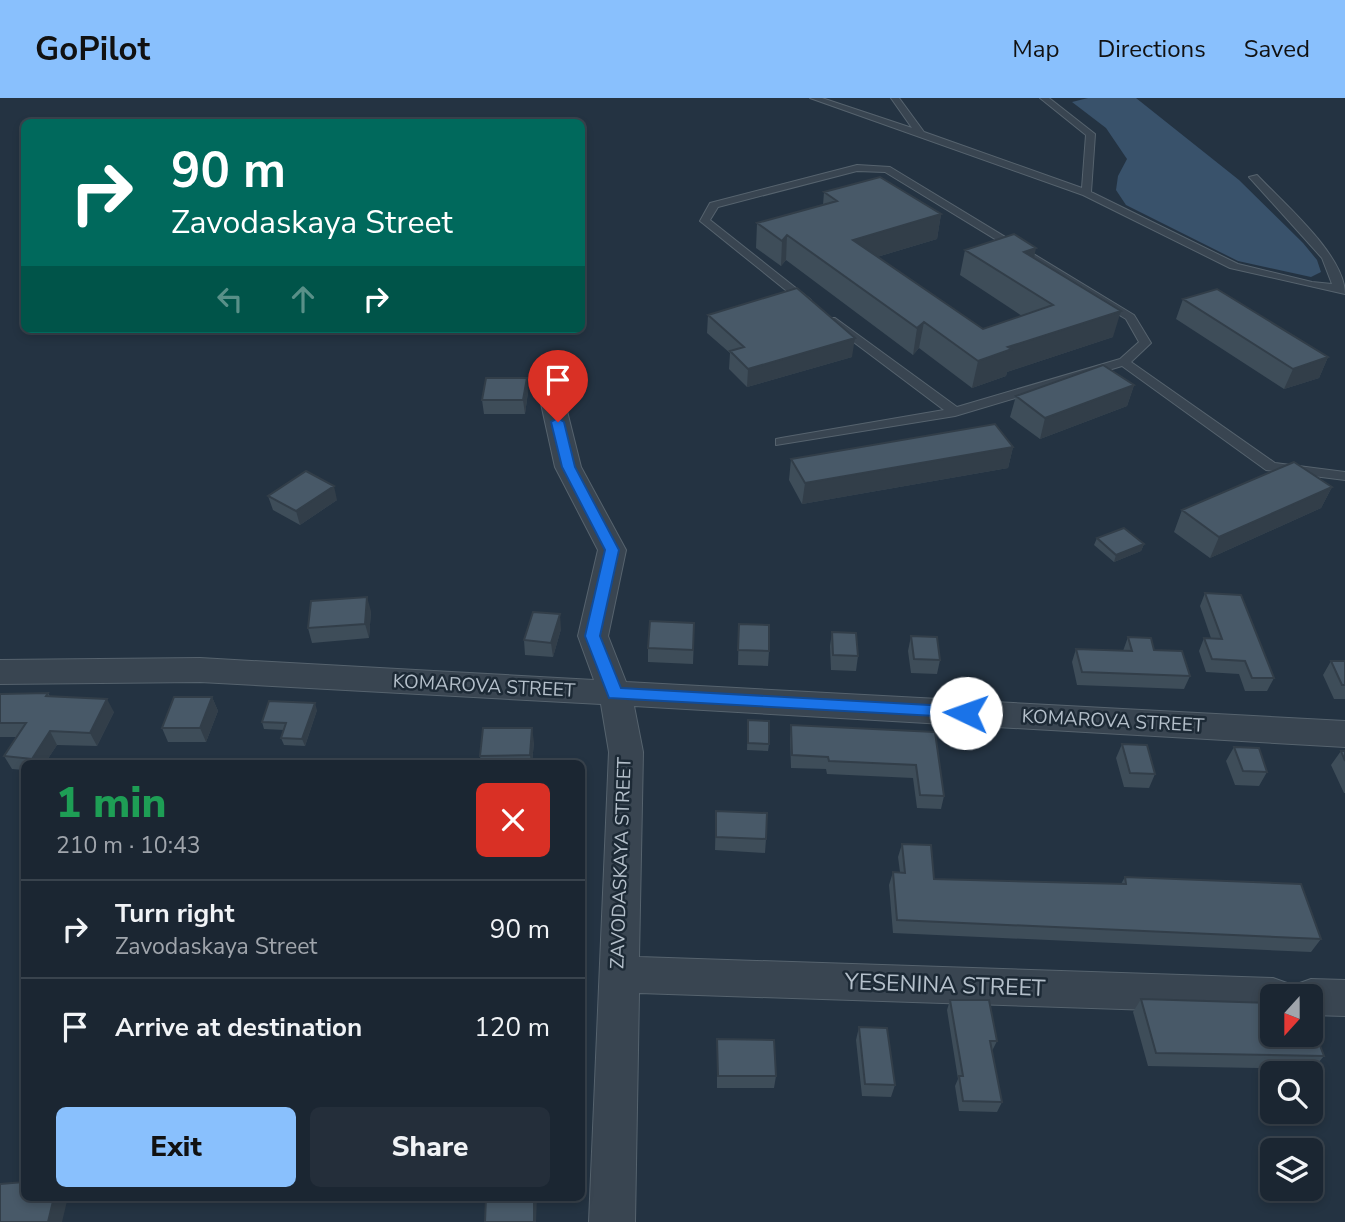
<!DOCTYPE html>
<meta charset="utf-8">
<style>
:root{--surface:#1b2632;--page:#242e3a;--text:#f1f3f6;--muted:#a0a5ac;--line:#39434d;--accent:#89c0fd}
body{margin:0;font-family:"Nunito Sans",sans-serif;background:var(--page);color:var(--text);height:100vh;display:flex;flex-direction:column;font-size:26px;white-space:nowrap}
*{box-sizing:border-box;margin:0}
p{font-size:23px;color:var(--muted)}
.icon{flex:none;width:38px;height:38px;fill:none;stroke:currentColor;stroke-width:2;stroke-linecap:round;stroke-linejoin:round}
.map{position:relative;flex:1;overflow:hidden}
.sheet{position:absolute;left:21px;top:662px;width:564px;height:441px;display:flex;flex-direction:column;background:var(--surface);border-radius:10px;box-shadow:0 4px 10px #0003,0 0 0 2px var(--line)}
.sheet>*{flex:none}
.hud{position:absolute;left:21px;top:21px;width:564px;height:214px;border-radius:10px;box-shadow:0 4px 10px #0003,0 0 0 2px var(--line);background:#00695c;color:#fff;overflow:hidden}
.needle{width:46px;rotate:201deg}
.controls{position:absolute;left:1260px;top:886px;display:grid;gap:14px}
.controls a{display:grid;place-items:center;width:63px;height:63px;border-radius:10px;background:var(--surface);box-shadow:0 4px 10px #0003,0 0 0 2px var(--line);font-size:35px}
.pin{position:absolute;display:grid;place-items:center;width:60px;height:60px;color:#fff;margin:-72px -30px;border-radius:50% 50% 50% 0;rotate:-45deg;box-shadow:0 0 7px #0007}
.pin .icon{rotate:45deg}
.me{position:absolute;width:77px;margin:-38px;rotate:273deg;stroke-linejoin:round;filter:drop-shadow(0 0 5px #0008)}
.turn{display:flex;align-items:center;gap:24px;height:147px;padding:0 35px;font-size:32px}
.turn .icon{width:91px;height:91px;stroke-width:2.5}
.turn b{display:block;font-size:49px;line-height:60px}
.lanes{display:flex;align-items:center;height:66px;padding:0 35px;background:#0003;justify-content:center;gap:35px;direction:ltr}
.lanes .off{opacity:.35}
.round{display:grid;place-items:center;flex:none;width:74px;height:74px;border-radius:10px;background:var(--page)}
.summary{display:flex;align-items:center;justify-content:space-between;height:119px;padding:0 35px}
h1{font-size:42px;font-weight:800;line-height:52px;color:#1e9e55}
.cta{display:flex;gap:14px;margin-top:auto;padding:14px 35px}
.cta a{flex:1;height:80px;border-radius:10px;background:var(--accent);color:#111;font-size:28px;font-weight:800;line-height:80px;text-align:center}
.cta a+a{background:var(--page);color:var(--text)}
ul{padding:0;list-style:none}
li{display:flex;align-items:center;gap:21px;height:98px;padding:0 35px;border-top:2px solid var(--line)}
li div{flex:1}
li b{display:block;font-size:26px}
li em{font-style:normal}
header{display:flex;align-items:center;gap:42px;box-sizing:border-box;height:98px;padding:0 35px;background:var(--accent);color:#111}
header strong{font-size:33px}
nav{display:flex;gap:38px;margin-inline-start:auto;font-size:24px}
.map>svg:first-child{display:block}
.water{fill:#39526b}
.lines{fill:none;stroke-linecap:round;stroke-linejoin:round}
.service-casing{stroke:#56636e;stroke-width:2}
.minor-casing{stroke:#56636e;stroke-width:2}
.service{fill:#394551;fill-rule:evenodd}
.minor{fill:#394551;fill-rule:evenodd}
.wall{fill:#3e4d59}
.shaded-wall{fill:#323e49}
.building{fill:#485968;stroke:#323e49;stroke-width:2}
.route{fill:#1a73e8;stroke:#114b97;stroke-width:2}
.labels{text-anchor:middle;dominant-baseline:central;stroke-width:5;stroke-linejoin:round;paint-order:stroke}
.street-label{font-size:19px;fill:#b5c0cb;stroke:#1d2a36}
.near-street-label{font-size:23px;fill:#b5c0cb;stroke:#1d2a36}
</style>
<header>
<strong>GoPilot</strong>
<nav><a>Map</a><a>Directions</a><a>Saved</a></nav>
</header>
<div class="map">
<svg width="1345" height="1124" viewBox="0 0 1345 1124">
<rect width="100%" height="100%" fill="#243342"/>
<path class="water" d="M1088,0H1136L1239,82L1303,145L1317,162L1321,174L1311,179L1238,163L1126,107L1116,92L1118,78L1127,61L1106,30L1072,4Z"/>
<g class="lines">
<g class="service-casing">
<path id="service" d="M810,0H822L912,30L891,0H899L924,34L1082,90L1086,37L1040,0H1049L1095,36L1091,94L1238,166L1312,184L1332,186L1322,160L1249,79L1257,77C1283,105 1345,157 1345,196L1230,170L1083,97Z
M857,67L890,69L1134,217L1151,245L1131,264L1275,365L1345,374V382L1266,372L1122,268L955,318L776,347V341L781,340L944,312L827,224V220H835L957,309L1120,261L1139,244L1126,221L885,74L857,73L718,109L710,122L811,202V206H803L700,123L710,105Z"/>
</g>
<g class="minor-casing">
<path id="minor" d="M552,294L561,296L564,301L581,369L626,452L608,538L626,584L1345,623V649L634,608L643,654L639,859L1273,880L1287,885L1292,896L1297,886L1311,881L1345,882V918L1311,917V898H1272V916L639,895L635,1124H589L609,654L601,606L200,584L0,586V562L200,560L594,582L578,538L598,452L555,369L540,301L543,296Z"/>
</g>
<use href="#service" class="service"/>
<use href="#minor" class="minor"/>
</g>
<path class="wall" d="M824,94L941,116L937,141L877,159L983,231L1022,218L960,177L965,152L1034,160L1113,239L1007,274L1006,278L972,290L919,250L913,257L786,162L781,168L756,150L757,125L823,107Z
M1183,201L1328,259L1319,280L1284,291L1176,221Z
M708,217L852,259L747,289L729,271L730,255L707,235Z
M1134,287L1127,308L1040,341L1010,319L1016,298Z
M528,294L525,316H484L482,302Z
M1013,349L1008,370L802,406L789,382L791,361Z
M1332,389L1321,410L1210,460L1174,434L1182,412Z
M268,398L337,402L300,427L273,412Z
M1097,440L1144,446L1141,453L1114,464L1094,447Z
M1205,495L1274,580L1267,593H1245L1239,576L1206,574L1199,553L1204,540H1211L1200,508Z
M371,513L369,540L312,545L308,530Z
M739,526L769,553L768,568L738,567Z
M561,531L553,559L525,557L524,542Z
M832,534L858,558L856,573L831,572L830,548Z
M911,538L940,562L937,576L911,575L908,553Z
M694,539L693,566L648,564V550Z
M1128,539L1154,552L1190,578L1184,591L1077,587L1072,564L1076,551L1123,553Z
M1331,563H1345V601H1334L1323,577Z
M48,595L50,598L114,614L97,648L57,647L45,665H24V672L12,671L4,658L17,639H0V596Z
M212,599L218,613L206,644H168L162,630Z
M317,612L305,648L284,647L281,640L284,632L264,631L262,624Z
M748,622L769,646L768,653L747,652Z
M791,627L935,634L944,698L941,711L917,710L913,680L827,676L826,671L791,670L790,640Z
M534,644L532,665H481L480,658Z
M1122,646L1155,676L1149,690L1124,689L1116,660Z
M1234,649L1267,674L1259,688L1235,687L1226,663Z
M1341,653H1345V695H1344L1331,667Z
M716,713L766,741L765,755L715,752Z
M902,746L934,781L1121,786L1125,779L1321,841L1311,854L893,835L889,787L893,774H900L898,759Z
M1141,901L1324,958L1313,971L1148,968L1133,914Z
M950,902L997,943L992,953L1002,1004L997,1014L959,1013L955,988L958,981L947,912Z
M859,929L895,987L891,999L862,998L856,942Z
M717,941L776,978L774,990H717Z"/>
<path class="shaded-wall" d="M941,116L937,141L850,167L853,142Z
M787,137L786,162L781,168L782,143Z
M1036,150L1031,175L1024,154Z
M1121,213L1113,239L1007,274L1006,278L972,290L978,263L1008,249Z
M924,224L919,250L913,257L917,230Z
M855,240L852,259L747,289L748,271Z
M1328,259L1319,280L1284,291L1293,271Z
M527,280L528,294L525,316L523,302Z
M1134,287L1127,308L1040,341L1045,320Z
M1013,349L1008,370L802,406L805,385Z
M334,388L337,402L300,427L296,413Z
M1332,389L1321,410L1210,460L1219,439Z
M1144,446L1141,453L1114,464L1116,457Z
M367,499L371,513L369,540L365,526Z
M560,516L561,531L553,559L551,545Z
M212,599L218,613L206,644L200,630Z
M107,601L114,614L97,648L90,635Z
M315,605L317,612L305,648L302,641Z
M532,630L534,644L532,665H531L530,657Z
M50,633L57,647L45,665H34L32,661Z
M54,1099H68L62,1124H48Z
M534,1099H537L536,1124H534Z"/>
<path class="building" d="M880,79L941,116L853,142L983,231L1053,207L965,152L1014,136L1036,150L1024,154L1121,213L1008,249L1012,251L978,263L924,224L917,230L787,137L782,143L757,125L837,103L824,94Z
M797,190L855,240L748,271L730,253L744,249L708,217Z
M1217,191L1328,259L1293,271L1183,201Z
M1103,267L1134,287L1045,320L1016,298Z
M486,280H527L523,302H482Z
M995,326L1013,349L805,385L791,361Z
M1294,364L1332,389L1219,439L1182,412Z
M306,373L334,388L296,413L268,398Z
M1124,430L1144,446L1116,457L1097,440Z
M1205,495L1241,497L1274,580H1252L1245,563L1212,561L1204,540L1222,541Z
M367,499L365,526L308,530L311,503Z
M533,514L560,516L551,545L524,542Z
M650,523L694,525L693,552L648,550Z
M739,526L769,527V553L738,552Z
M832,534L856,535L858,558L833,557Z
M911,538L937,539L940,562L914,561Z
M1128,539L1151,540L1154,552L1182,553L1190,578L1082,574L1076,551L1132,553Z
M1331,563H1345V587H1342Z
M48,595L46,598L107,601L90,635L50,633L32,661L4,658L26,625H0V596Z
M174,599H212L200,630H162Z
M269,603L315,605L302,641L281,640L286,625L262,624Z
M748,622L769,623V646L748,645Z
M791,627L935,634L944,698L920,697L916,667L829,663L828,659L792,657Z
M483,630H532L530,657L480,658Z
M1122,646L1147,647L1155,676L1130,675Z
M1234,649L1259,650L1267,674L1243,673Z
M1341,653H1345V663Z
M716,713L767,715L766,741L716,739Z
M902,746L931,747L934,781L1126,786L1125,779L1301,786L1321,841L897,822L893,774L905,775Z
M1284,894H1299L1301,898H1284Z
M1141,901L1272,905V936H1311V924L1324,958L1156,955Z
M950,902H989L997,943H990L1002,1004L963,1003L959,978H963Z
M859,929L887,930L895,987L865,986Z
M717,941L774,942L776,978H718Z
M24,1084V1099H54L48,1124H0V1086Z
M486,1099H534V1124H485Z"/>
<path class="route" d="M558,320L564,324L575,369L619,452L600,538L621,590L966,609L975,615L972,620L609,600L585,538L605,452L562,369L551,324Z"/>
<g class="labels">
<g class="street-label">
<text transform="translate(484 588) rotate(3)">KOMAROVA STREET</text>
<text transform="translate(1113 623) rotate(3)">KOMAROVA STREET</text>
<text transform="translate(621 765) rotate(-88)">ZAVODASKAYA STREET</text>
</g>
<g class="near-street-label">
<text transform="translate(945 887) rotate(2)">YESENINA STREET</text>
</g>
</g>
</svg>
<div class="controls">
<a><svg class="needle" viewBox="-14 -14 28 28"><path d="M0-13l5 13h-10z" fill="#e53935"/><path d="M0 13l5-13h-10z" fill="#a0a5ac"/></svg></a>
<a><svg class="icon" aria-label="search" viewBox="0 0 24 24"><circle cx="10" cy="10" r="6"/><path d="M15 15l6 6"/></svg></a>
<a><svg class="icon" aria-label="layers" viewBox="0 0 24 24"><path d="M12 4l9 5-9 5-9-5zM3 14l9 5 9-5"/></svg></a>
</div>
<div class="pin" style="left:558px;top:324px;background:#d93025"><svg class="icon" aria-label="arrive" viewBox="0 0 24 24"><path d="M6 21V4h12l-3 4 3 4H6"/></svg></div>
<svg class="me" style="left:966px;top:615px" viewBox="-20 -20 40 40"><circle r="19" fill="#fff"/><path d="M0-13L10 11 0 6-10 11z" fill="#1a73e8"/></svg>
<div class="hud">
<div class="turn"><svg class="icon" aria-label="right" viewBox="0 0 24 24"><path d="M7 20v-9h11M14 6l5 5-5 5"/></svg><div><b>90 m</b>Zavodaskaya Street</div></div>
<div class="lanes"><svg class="icon off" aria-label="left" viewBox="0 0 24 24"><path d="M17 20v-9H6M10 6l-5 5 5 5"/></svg><svg class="icon off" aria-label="ahead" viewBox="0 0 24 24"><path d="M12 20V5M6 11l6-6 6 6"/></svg><svg class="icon" aria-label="right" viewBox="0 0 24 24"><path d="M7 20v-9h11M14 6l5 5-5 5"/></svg></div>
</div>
<section class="sheet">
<div class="summary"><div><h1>1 min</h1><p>210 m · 10:43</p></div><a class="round" style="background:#d93025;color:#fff"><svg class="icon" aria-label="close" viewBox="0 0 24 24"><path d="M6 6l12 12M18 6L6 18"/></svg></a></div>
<ul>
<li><svg class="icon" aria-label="right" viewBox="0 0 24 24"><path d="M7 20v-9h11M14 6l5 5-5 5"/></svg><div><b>Turn right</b><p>Zavodaskaya Street</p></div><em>90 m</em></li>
<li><svg class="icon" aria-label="arrive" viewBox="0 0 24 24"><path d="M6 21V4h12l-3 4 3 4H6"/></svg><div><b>Arrive at destination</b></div><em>120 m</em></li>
</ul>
<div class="cta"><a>Exit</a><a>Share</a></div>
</section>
</div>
